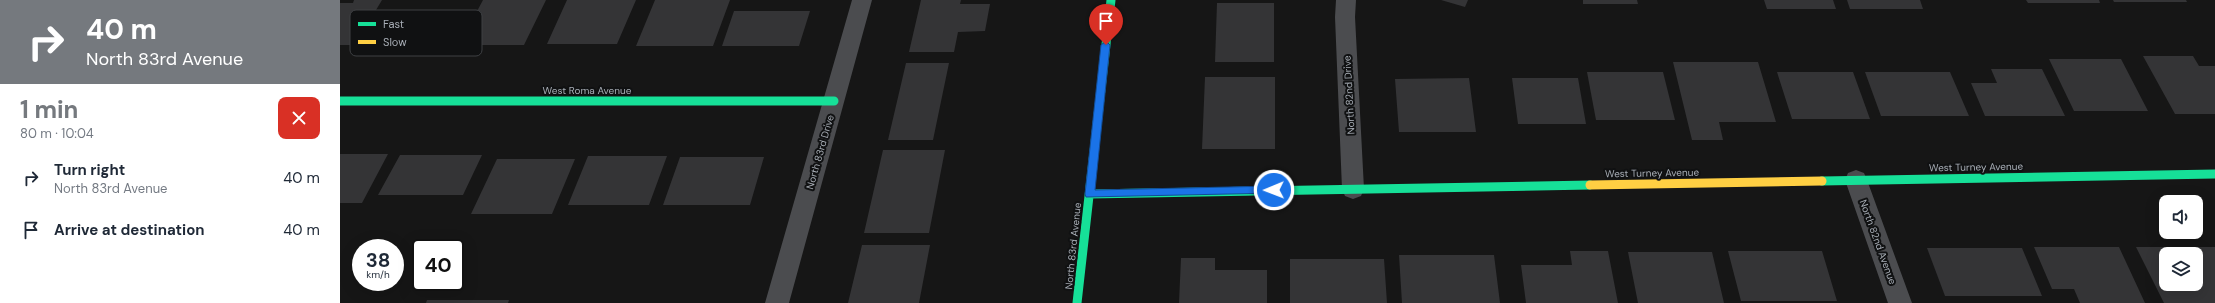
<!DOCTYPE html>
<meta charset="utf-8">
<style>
:root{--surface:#fff;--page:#f2f2f3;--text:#1f2937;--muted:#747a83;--accent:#75797e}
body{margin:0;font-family:"DM Sans",sans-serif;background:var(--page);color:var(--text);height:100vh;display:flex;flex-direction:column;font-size:15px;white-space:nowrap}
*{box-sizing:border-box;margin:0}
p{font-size:13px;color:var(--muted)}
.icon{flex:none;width:22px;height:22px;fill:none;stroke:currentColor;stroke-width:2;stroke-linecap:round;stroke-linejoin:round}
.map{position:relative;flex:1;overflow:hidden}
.sheet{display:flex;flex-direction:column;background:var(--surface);width:340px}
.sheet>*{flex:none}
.hud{background:#75797e;color:#fff;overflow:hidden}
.controls{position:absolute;left:1819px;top:195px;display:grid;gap:8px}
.controls a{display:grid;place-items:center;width:44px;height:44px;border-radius:8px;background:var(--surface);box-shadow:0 4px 16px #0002;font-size:20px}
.speed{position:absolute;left:12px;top:239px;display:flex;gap:8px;font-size:20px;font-weight:700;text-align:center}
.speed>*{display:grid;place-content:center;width:52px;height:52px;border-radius:50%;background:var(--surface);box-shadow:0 4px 16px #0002;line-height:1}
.speed small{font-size:10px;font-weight:400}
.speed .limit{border:2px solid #111;border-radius:6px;background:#fff;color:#111}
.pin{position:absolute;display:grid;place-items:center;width:34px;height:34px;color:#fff;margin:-41px -17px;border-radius:50% 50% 50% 0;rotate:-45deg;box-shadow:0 0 4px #0007}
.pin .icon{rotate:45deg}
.me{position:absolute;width:44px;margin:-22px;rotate:269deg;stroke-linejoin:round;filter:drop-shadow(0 0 3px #0008)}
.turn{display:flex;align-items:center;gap:14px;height:84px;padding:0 20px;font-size:18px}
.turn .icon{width:52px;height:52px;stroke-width:2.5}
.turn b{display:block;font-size:28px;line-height:34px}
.round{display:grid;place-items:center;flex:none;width:42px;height:42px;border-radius:8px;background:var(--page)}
.summary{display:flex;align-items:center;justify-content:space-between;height:68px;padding:0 20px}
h1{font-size:24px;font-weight:700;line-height:30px;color:var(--accent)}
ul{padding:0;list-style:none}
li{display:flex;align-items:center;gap:12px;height:52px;padding:0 20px}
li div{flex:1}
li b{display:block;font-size:15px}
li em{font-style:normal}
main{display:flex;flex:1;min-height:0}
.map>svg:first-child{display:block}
.building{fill:#343436;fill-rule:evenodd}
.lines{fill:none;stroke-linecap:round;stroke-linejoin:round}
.street{fill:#4b4c4f;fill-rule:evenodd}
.fast{stroke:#16e098;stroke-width:9}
.slow{stroke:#ffcf43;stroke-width:9}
.route{fill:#1a73e8;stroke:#114b97}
.labels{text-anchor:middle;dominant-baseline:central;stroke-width:4;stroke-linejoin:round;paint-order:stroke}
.street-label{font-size:10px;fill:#a8aeb6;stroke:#101112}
.key{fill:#101112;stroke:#3e4043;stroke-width:1}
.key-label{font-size:11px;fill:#a8aeb6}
</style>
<main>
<section class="sheet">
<div class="hud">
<div class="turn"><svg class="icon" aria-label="right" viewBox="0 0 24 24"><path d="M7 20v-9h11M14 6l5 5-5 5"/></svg><div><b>40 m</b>North 83rd Avenue</div></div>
</div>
<div class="summary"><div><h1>1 min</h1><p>80 m · 10:04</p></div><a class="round" style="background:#d93025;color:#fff"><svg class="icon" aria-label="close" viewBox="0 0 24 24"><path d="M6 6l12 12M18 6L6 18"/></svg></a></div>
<ul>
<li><svg class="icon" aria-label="right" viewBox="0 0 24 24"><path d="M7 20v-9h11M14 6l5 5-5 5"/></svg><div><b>Turn right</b><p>North 83rd Avenue</p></div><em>40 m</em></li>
<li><svg class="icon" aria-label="arrive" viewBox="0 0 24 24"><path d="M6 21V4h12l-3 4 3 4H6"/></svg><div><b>Arrive at destination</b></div><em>40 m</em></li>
</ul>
</section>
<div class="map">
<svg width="1875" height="303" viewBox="0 0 1875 303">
<rect width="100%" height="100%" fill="#161616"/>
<path class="building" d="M14,0H42L15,45H0V3H13Z
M143,0H206L184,45H119Z
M227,0H296L277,44H207Z
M315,0H390L373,46H296Z
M581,0H621L620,4H650L645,31L618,32L614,52H569Z
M1101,0H1128L1125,7Z
M1243,0H1297L1298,4H1243Z
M1424,0H1493L1496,9H1427Z
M1507,0H1580L1583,9H1510Z
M1686,0H1759L1760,3H1688Z
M1773,0H1846L1847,2H1774Z
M877,3H934V62H875Z
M394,11H470L459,46H382Z
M1803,56H1853L1859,66H1875V114H1835Z
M1709,59H1781L1808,111H1734Z
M1333,62H1418L1436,122H1379L1383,140H1352Z
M566,63H609L593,140H548Z
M1651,69H1702L1725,116H1645L1631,83H1657Z
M1247,72H1323L1335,120H1256Z
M1437,72H1513L1530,119H1452Z
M1525,72H1610L1629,116H1541Z
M865,77H935V149H862Z
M1129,78L1136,132H1059L1055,79Z
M1172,78H1238L1246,124H1178Z
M543,150H605L589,233H524Z
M0,154H48L22,203H0Z
M60,155H142L123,195H38Z
M248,156H327L309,205H228Z
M340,157H424L410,205H323Z
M157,159H235L212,214H131Z
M522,245H590L579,303H508Z
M1694,247H1779L1805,303H1740L1734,289H1712Z
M1796,247H1875V303H1824ZM1826,254H1856V284H1826Z
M1587,248H1682L1702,296H1605Z
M1230,251H1268L1278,303H1186L1181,265H1232Z
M1388,251H1482L1497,301H1401Z
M1288,252H1372L1384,303H1298Z
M1059,255H1154L1160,303H1062Z
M841,258H875V270H927V303H839Z
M950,259H1044L1047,303H950Z
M87,300H169L168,303H86Z"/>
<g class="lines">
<path class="street" d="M512,0H532L449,303H425Z
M996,0H1016L1015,17L1024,189L1021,196L1013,199L1005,196L1002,189L995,17Z
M1516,170L1524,173L1527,180L1572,303H1548L1505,180L1508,173Z"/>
<path class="fast" d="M0,101H494
M1482,181L1875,174
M750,194L1250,185
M737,303L771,0"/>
<path class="slow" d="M1250,185L1482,181"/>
</g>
<path class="route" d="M766,41L770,45L755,190L934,186L937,188V193L746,197L745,194L761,45Z"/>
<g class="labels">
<g class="street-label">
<text x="247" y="90">West Roma Avenue</text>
<text transform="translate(1009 95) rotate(-93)">North 82nd Drive</text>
<text transform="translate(480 152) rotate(-74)">North 83rd Drive</text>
<text transform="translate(1636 167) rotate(-1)">West Turney Avenue</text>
<text transform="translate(1312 173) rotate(-1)">West Turney Avenue</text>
<text transform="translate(1538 242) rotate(70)">North 82nd Avenue</text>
<text transform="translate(733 246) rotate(-84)">North 83rd Avenue</text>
</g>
</g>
<rect x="10" y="10" width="132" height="46" rx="6" class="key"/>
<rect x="18" y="22" width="18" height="4" fill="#16e098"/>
<rect x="18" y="40" width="18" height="4" fill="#ffcf43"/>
<g class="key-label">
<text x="43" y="28">Fast</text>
<text x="43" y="46">Slow</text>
</g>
</svg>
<div class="controls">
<a><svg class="icon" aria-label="sound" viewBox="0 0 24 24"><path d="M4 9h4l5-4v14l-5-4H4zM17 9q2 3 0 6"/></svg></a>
<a><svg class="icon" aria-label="layers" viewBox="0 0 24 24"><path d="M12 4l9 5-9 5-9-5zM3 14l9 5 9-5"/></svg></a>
</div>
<div class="speed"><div>38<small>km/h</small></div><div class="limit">40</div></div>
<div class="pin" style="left:766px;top:45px;background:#d93025"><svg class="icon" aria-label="arrive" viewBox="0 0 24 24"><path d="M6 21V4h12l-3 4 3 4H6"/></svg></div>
<svg class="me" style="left:934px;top:190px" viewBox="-20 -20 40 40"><circle r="17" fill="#1a73e8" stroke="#fff" stroke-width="3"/><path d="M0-11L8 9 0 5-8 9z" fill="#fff"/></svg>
</div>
</main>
